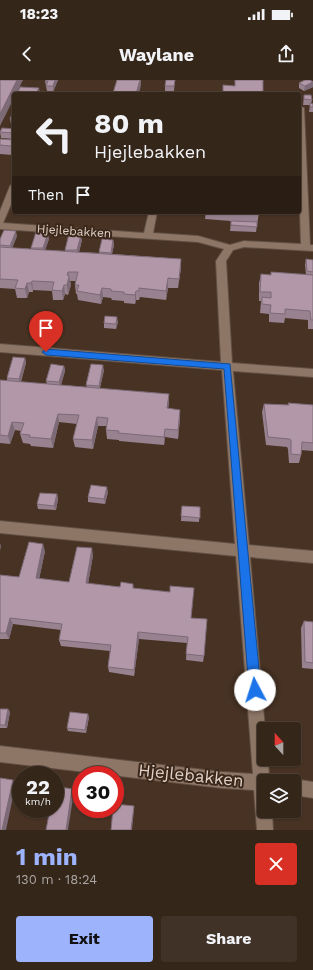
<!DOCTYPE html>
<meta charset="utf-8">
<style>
:root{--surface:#35261a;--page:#403227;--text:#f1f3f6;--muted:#aaa5a2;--line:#4f4339;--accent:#9db4fd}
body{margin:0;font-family:"Work Sans",sans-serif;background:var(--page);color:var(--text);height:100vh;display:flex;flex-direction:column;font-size:15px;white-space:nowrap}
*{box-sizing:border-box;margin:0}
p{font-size:13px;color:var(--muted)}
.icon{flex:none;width:22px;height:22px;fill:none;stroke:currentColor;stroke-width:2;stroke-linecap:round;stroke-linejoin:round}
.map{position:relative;height:750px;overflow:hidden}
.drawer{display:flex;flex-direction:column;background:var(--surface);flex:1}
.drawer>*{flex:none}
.banner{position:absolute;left:12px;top:12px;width:289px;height:122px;border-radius:4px;box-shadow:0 1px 3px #0004,0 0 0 1px var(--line);background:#35261a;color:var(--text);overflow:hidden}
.needle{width:26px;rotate:339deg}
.buttons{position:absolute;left:257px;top:642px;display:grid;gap:8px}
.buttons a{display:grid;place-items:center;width:44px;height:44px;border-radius:4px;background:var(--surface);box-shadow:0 1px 3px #0004,0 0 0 1px var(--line);font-size:20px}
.speed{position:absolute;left:12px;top:686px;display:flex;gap:8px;font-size:20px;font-weight:700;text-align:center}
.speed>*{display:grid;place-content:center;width:52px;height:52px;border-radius:50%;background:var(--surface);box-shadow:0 1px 3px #0004,0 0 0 1px var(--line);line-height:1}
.speed small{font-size:10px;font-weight:400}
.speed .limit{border:6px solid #d22;background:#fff;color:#111}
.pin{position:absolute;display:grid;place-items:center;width:34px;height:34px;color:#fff;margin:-41px -17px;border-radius:50% 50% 50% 0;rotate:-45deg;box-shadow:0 0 4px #0007}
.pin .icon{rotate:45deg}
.me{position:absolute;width:44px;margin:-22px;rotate:355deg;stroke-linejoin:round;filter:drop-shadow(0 0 3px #0008)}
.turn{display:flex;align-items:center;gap:14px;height:84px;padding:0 16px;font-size:18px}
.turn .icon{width:52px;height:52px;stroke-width:2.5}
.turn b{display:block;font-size:28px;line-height:34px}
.then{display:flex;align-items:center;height:38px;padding:0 16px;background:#0003;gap:8px;font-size:15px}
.round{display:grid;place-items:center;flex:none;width:42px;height:42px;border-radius:4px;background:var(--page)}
.summary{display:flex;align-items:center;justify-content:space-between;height:68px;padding:0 16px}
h1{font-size:24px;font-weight:700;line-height:30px;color:var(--accent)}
.primary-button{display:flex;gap:8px;margin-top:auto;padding:8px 16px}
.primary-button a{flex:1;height:46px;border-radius:4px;background:var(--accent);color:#111;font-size:16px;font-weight:700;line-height:46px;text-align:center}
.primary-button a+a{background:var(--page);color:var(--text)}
.status{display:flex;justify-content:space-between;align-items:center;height:28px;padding:0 20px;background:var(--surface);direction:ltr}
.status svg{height:11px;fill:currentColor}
header{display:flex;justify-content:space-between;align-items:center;height:52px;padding:0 16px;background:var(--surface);font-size:18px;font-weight:700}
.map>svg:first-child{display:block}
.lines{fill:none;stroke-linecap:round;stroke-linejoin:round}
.minor-casing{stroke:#625044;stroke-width:2}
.minor{fill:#8e7666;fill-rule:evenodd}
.wall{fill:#988290}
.shaded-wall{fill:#7c6a76}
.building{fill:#b197a8;stroke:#7c6a76}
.route{fill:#1a73e8;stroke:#114b97}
.labels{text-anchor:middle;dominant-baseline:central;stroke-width:4;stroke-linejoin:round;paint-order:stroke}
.far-street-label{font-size:12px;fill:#dfd1c8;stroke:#3c281a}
.near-street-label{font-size:17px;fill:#dfd1c8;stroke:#3c281a}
</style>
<div class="status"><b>18:23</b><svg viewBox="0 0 49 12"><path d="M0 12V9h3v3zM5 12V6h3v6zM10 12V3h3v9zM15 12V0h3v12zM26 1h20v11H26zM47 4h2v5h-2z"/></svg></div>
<header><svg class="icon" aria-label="back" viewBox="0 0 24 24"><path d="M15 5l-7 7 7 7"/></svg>Waylane<svg class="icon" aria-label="share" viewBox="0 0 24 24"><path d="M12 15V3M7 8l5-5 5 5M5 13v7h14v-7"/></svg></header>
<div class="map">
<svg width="313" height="750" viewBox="0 0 313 750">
<rect width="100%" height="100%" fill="#473223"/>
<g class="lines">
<g class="minor-casing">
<path id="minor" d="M299,26L304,28L310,165H313V171L244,167L233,170L226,181L232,283L313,289V297L233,291L249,465L313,471V483L250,477L265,649L264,679H268L269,697L271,701H264V731H272L273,750H257L254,710L222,708L0,682V666L222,692L253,694L236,476L0,453V441L235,464L222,290L0,272V264L221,282L216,181L224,169L198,162L0,149V131L10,106L14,103V117L3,143L144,153L149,132H157L153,153L198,156L230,165L244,161L301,164L299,103Z
M294,699L313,702V718L294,715V701H289Z"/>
</g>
<use href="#minor" class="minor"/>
</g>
<path class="wall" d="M46,0H58L53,12L47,11L45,1Z
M175,0L174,11H165V6Z
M299,3L313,7L304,11L299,8Z
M18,11L40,13L39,14H19Z
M304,15L312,20L311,24H313V32H309L310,25H303Z
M14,20V30H12V25Z
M14,34V44H11L10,39Z
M14,49V59L1,58L0,52Z
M0,59L14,60L13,75L0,74Z
M206,132H259L256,152L230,151L231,141L205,139Z
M17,156L12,168L31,169V168L49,159L45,170L65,171V170L82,160L79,172L99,173V172L113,160L114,165L112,174L181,179V188L178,208H168L166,220L140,217L139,220H136L135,224L124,223V221L112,220L111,218L103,217L101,224L78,220L77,214H76L75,205L76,201H70L71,205L68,215L65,214L63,220H53L52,211L33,210V212H29L27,218H17L15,209L0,208V159Z
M306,179L313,180V249H308V240L285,238L284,243L269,242V234L260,233L261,221H259V203L261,194L271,195V192L306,195L305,185Z
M118,242L116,249L104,248V243Z
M25,278L26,283L21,302L47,304L46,301L64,286L65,291L61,305L87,307L86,305L104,290L100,308L169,323L168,328L180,338L178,359L165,357L164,365L119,361V360L107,359L106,350V346H98L93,369L75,367L73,359L77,344L59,342L53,368L31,366L30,364L23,363L20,354L21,351L15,350L10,364L0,363V300L7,301V298Z
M288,323L313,325V371L301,370V375L299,383H289L288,369L287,367L266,365L262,332L264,324L288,325Z
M108,412L105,424L88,422V417Z
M57,414L58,419L56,430L38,429L37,424Z
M182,426L200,427L199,442L181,441Z
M45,471L39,499L69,502L93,475L88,504L134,508L191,538L204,576L203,582L186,580L187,563L139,559L134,596L109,592L108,587L110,571L61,566L59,560L61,550L13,544L9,559H0V495L19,497Z
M304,541L313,542V589L302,588L301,548Z
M0,629H8L10,632L7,648H0Z
M89,637L86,653L68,651L67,648Z"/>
<path class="shaded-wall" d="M17,0H23L16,14H14V18L0,46V34Z
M55,0H58L53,12V6Z
M140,0H141V5L139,14H136Z
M313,2V7L304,11L305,6Z
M39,8L40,13L39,14H37Z
M14,60V73L13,75L11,66Z
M16,151L17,156L11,171L10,166Z
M48,153L49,159L44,174L43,168Z
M81,155L82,160L78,176L77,170Z
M113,160L114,165L111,178V173Z
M181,179V188L178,208L179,199Z
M68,192L69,198V196L71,205L68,215L67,205V195Z
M168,198V208L166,220V211Z
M32,201L33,210V212L31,203Z
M27,203L29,212L27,218L25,209Z
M64,205L65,214L63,220L62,211Z
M102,208L103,217L101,224L100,215Z
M136,211V220L135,224V215Z
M117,237L118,242L116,249V244Z
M25,278L26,283L20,304L19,299Z
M103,285L104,290L99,311V306Z
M64,286L65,291L60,307L59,302Z
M169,314V323L167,337V328Z
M180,330V338L178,359V350Z
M58,334L59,342L53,368L51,359Z
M97,337L98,346L93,369L92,360Z
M12,342L15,350L10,364L8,356Z
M165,349V357L164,365V357Z
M107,407L108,412L105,424L104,419Z
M57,414L58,419L56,430L54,426Z
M0,463L1,466L0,471Z
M43,464L45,471L38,505L36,498Z
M92,468L93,475L87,510L86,503Z
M10,538L13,544L9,559L6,553Z
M138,552L139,559L134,596V590Z
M8,629L10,632L7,648L5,645Z
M88,634L89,637L86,653L85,650Z
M13,700L16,703L6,750H2Z
M72,709L74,712L68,750H66Z
M134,726V729L132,750H131Z"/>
<path class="building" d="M0,0H17L0,34Z
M46,0H55L53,6H46L48,1H45Z
M117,0H140L136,14H98L99,12L113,13Z
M166,0H175L174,6H165Z
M235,0H263V14H223V5L235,6Z
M305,0H310L313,2L305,6L299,3Z
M20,7L39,8L36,13L18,11Z
M304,15H311L312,20L304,19Z
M14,20V25H12Z
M310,23L313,24V27H310Z
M12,34H14V39H10Z
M2,48L14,49V53L0,52Z
M0,59L14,60L11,66L0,65Z
M231,132H259V134Z
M231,141L257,142V147L231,145Z
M4,150L16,151L10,166L0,165V159Z
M36,152L48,153L43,168H31Z
M69,154L81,155L77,170H65Z
M102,159L113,160L111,173L99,172Z
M0,167L181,179L179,199L168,198L166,211L139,208V211H136L135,215L124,214V212L111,211V209L102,208L100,215L77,211L79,205H75L78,192H68L67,195L69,196L67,205H64L62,211L52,210L54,202L32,201L31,203H27L25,209L15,208L18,200L0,199Z
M306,179L313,180V192L307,191Z
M271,192L313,195V240H311L310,231L285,229V234L270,233L271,225L262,224V217L271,218V212H260L261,194L271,195Z
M105,236L117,237L116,244L104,243Z
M13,277L25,278L19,299L7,298Z
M51,284L64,286L59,302L46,301Z
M91,284L103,285L99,306L86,305Z
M0,300L169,314L167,328L180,330L178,350L165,349L164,357L118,353L119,351L106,350L108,338L97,337L92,360L73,359L79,335L58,334L51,359L29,357L30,355L20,354L24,343L12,342L8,356L0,355Z
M288,323L313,325V363L302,362L301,375L291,374V360L289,359L268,357L264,324L289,325Z
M91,405L107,407L104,419L88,417Z
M40,413L57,414L54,426L37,424Z
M182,426L200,427V438L181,436Z
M29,462L43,464L36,498L69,502L77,467L92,468L86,503L120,507L121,502L133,504V508L170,512V506L194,508L191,538L207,539L204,576L186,574L188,557L138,552L134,590L108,587L111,565L59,560L62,544L10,538L6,553H0V495L19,497Z
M304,541L313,542V583L305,582Z
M0,629H8L5,645H0Z
M70,632L88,634L85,650L67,648Z
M0,698L13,700L2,750H0Z
M55,706L72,709L66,750H46L50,729H55Z
M115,724L134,726L131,750H111L113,729H115Z"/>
<path class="route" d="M46,269L230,284L261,610L259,614L255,616L251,614L249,610L224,289L46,275L42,272Z"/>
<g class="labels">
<g class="far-street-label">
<text transform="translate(74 151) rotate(4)">Hjejlebakken</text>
</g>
<g class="near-street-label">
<text transform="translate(191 695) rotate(6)">Hjejlebakken</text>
</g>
</g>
</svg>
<div class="buttons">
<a><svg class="needle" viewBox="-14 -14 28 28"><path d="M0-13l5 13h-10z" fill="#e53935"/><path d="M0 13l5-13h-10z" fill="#aaa5a2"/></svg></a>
<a><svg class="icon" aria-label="layers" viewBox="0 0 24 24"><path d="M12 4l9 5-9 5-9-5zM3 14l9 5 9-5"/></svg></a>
</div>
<div class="speed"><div>22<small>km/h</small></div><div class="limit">30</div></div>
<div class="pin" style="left:46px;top:272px;background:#d93025"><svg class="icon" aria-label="arrive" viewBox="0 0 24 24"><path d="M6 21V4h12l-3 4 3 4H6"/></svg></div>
<svg class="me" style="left:255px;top:610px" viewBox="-20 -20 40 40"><circle r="19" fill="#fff"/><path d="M0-13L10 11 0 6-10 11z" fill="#1a73e8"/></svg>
<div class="banner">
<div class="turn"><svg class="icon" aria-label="left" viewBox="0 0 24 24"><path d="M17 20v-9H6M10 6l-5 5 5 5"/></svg><div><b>80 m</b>Hjejlebakken</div></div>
<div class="then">Then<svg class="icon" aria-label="arrive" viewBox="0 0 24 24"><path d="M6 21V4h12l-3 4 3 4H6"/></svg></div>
</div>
</div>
<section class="drawer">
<div class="summary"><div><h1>1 min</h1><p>130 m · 18:24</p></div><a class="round" style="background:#d93025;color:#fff"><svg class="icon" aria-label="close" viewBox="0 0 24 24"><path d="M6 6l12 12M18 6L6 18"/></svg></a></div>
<div class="primary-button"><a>Exit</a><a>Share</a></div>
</section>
